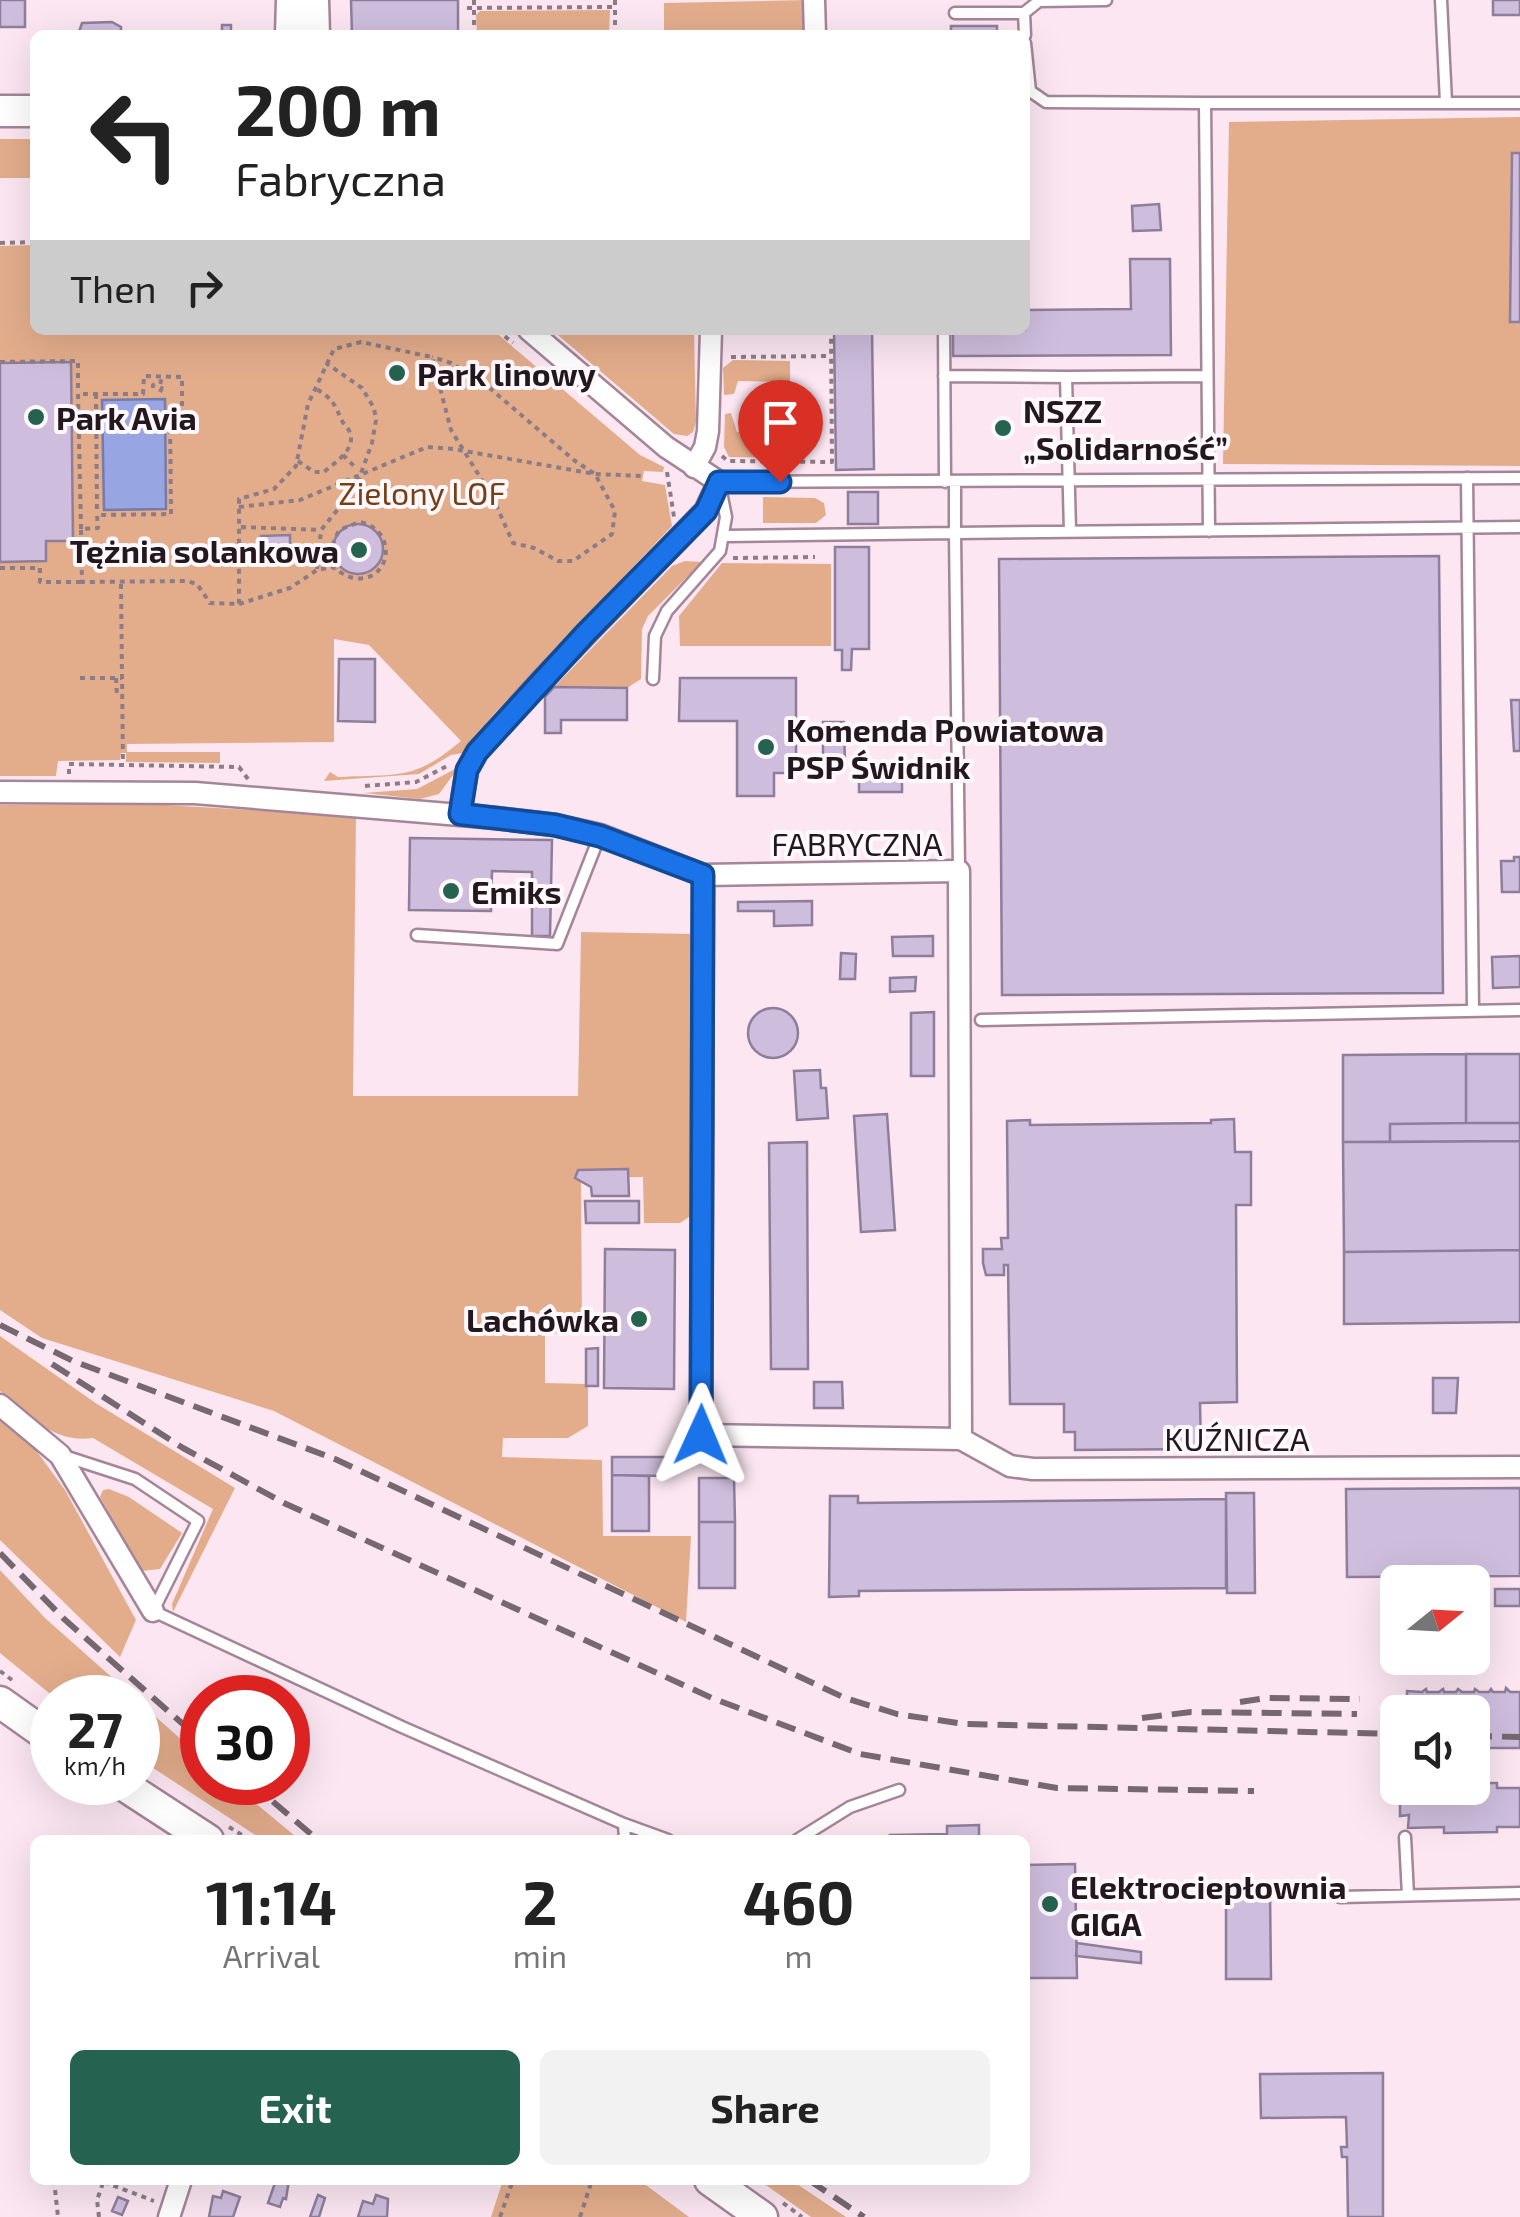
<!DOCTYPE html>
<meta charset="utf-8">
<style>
:root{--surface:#fff;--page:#f2f2f2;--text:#222;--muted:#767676;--accent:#256350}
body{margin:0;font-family:"Exo 2",sans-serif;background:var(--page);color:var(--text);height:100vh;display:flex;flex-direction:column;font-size:38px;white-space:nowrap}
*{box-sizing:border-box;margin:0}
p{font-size:32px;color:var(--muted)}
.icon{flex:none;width:55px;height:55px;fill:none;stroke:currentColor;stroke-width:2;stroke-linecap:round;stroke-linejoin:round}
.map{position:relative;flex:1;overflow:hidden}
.panel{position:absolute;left:30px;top:1835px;width:1000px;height:350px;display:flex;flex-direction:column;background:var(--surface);border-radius:15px;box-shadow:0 10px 40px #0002}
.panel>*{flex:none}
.top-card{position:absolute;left:30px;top:30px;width:1000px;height:305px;border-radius:15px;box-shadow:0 10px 40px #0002;background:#fff;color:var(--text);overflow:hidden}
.needle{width:65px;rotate:72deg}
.fabs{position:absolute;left:1380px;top:1565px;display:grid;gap:20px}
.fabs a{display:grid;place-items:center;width:110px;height:110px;border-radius:15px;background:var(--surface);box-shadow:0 10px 40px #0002;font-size:50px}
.speed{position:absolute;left:30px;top:1675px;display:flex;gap:20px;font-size:50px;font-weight:700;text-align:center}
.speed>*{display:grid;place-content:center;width:130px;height:130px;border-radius:50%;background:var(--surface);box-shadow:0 10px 40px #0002;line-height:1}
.speed small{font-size:25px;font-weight:400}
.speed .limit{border:15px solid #d22;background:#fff;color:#111}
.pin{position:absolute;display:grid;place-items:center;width:85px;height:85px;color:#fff;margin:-102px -42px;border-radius:50% 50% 50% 0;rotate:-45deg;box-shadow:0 0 10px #0007}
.pin .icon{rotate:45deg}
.me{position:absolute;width:110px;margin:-55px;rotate:1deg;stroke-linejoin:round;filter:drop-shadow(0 0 8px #0008)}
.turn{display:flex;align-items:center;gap:35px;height:210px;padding:0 40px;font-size:45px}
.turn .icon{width:130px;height:130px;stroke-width:2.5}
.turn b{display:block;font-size:70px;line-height:85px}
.then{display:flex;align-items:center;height:95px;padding:0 40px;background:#0003;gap:20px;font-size:38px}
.eta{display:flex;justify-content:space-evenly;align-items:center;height:170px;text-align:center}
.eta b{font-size:60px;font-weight:700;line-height:70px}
.action{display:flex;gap:20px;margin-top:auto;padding:20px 40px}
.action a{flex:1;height:115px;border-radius:15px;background:var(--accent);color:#fff;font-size:40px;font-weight:700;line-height:115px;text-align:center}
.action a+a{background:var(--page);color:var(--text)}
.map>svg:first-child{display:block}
.green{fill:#e3ad8c}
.water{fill:#97a5e2;stroke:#747ba8;stroke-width:2.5}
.building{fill:#cebddd;stroke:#8e7e9b;stroke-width:2.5}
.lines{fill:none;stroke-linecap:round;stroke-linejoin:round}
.lane-casing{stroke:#a58598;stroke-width:15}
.street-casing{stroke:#a58598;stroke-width:25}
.secondary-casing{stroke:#a58598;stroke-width:35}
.path{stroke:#8d7c85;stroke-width:4;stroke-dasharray:5 5;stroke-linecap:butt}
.lane{stroke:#fff;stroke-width:10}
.street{stroke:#fff;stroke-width:20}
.secondary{stroke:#fff;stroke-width:30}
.rail{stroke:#776870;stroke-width:6;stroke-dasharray:20 10;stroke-linecap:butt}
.route-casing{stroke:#114b97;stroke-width:25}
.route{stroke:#1a73e8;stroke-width:18}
.poi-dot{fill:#256350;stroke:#fff8fc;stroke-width:4}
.labels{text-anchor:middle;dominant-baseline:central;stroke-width:8;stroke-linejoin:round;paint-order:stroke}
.poi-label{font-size:32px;font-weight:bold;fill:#24181f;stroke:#fff8fc;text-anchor:start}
.park-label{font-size:32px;fill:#783f15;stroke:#fff8fc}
.street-label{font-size:32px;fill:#24181f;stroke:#fff8fc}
</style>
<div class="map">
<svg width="1520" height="2217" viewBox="0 0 1520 2217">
<rect width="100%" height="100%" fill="#fbe6f1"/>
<path class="green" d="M807,0L808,35H621V32H664V3Z
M610,10L609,35H477L476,15L480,11Z
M1520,117V466L1223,464L1229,122Z
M0,139H35V178H0Z
M35,245V330H493L640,455L664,467L663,472L644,471L642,481L665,485L672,526L492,716L463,753L451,755L419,774L324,781L330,772L338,777C397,774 414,781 461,741L369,645L334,639V742L127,744V752H220V763L126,762V753H121L120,760L58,761L56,776H0V246Z
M552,330H694L696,422L693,432L687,436L674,434Z
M733,360L790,361V382L738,381L734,394L724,395L723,368Z
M731,413L737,432H790V458L729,457L724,447L725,414Z
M763,497L815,498L824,503L826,515L816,523H763Z
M685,561L702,562L648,616L642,629L641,679L627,688L554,687L672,566Z
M722,563L831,564V646H680L679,616Z
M459,767L439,794L420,799L364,793L417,789Z
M147,804L356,816L353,1096H578L581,932L693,934L692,1215L680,1223H644L643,1177L581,1178L582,1333L545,1334V1383L588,1384V1426L568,1438H503L502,1457L602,1460L603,1536H691L686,1622L274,1411L42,1338L0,1310V805Z
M0,1336L97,1404L235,1488L173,1612L172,1604L213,1509L93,1438C53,1444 29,1414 0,1391Z
M0,1420L35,1449L65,1490L136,1620L120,1657L0,1540Z
M109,1489L129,1497L182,1533L160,1569L141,1571L100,1497L103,1490Z
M0,1570L45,1618L134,1697H54L0,1653Z
M138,1701L202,1758V1782L231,1783L300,1840H263L138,1758Z
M503,2180H639L689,2217H491Z
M759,2180H791L846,2217H811Z"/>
<path class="water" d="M165,399L166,509L104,510L102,400Z"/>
<path class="building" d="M0,0H25V27H0Z
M351,0H458V35H352Z
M1493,0H1520V15H1493Z
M112,22L121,27V33H222V25H231V35H78L82,23Z
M951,26H997V35H951Z
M1512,153H1520V322H1510Z
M1159,204L1161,230L1133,231L1132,206Z
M1130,259H1170L1171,355L953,356V330H1025V310L1131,309Z
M834,330H872L874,469L836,470Z
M71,362L73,541H46V561L0,562V363Z
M848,492H878V524H848Z
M333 549a25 25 0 1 1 50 0a25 25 0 1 1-50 0Z
M290,535V552H261V536Z
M835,547H869V649H852L851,670H842V650H835Z
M1439,556L1443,993L1002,995L999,559Z
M339,659H375V722L338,721Z
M680,678H796V773H774V796H737V721H679Z
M554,687L627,688V720H561V733H545V697Z
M1511,700H1520V751H1514Z
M823,722H844L845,765H823Z
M859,770H902V792H859Z
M410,838L552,840L550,936H532V872L492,871L491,911L409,910Z
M1514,857H1520V892H1502L1501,861H1514Z
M812,901V925L774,926V911H738V902Z
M933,936V956H893L892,937Z
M841,953L856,954L855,979H840Z
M1520,956V987L1493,988L1492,957Z
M916,977L915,991L890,992V978Z
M748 1033a25 25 0 1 1 50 0a25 25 0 1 1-50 0Z
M934,1012V1076H911V1013Z
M1466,1054H1520V1123H1466Z
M1466,1054V1123L1390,1124V1142H1343V1055Z
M820,1070L821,1088H826L828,1118L797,1120L794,1071Z
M887,1114L895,1230L861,1232L854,1116Z
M1234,1119L1235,1152H1251V1205H1236L1237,1402L1200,1403L1201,1449L1075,1450V1432H1064V1404H1010L1008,1265H1004V1275H986L983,1263V1249H1002L1001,1238H1008L1007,1121L1030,1120V1125L1211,1123V1120Z
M1466,1123H1520V1141L1390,1142V1124Z
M1520,1141V1250L1344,1252L1343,1142Z
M807,1142L808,1369H771L769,1143Z
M628,1169L629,1196H592L591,1187L575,1178L578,1170Z
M585,1201H639V1223H586Z
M605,1249L675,1250L674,1389L604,1388Z
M1520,1250V1322L1344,1324V1252Z
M598,1348V1386H586V1349Z
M1433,1378H1458L1456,1413H1433Z
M814,1382H842L843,1408H814Z
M612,1457H667V1476L612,1475Z
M612,1475L649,1476V1531H612Z
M699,1478H734L735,1522H699Z
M1520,1488V1576L1347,1577L1346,1489Z
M1226,1493H1254L1255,1593H1227Z
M830,1496H858V1503L1226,1499V1588L859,1591V1596L829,1597Z
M699,1522H735V1588H699Z
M1495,1589H1520V1606H1495Z
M1506,1688L1510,1692H1520V1748H1472V1712H1409L1407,1708V1691L1422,1692L1426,1689L1427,1692H1439L1443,1689L1444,1692H1456L1458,1689L1462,1692H1474L1475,1689L1479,1692H1489L1491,1689L1493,1692H1505Z
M1472,1783H1497V1788H1520V1827H1497V1832L1444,1833V1827L1408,1828L1409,1815L1400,1816V1789L1472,1788Z
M979,1825V1840H890V1835L947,1834V1826Z
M1075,1864L1077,1978H1025V1865Z
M1226,1891H1270L1271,1979H1226Z
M1077,1943L1141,1952V1963L1076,1956Z
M1383,2073V2217H1348L1347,2157H1342L1341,2147H1347L1346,2117L1261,2118L1260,2074Z
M276,2180H289L286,2199L283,2198L280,2207L268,2203Z
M223,2191L240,2197L233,2217H209L213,2196L221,2198Z
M318,2195L325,2198L319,2217H310Z
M376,2195L388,2199L387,2217H358L363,2201L373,2204Z
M118,2197L128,2201L122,2215L112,2211Z"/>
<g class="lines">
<g class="lane-casing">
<path id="lane" d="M1441,0L1446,102
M955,13H1024L1025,35
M1024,13L1039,1L1106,0
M1025,43L1030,91L1046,102L1205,103
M944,330L945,482
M944,376L1066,377L1070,531
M1066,377L1207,376
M1467,478L1473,1010
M1209,531L1205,103H1520
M725,536L955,533V482
M653,679L655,636L667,611L720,551L726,517L719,482L1520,478
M959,870L955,533L1520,527
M417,935L557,944L600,835
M981,1020L1520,1010
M61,1455L135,1479L198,1521L153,1611L402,1727L624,1824L625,1840
M624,1824L668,1840
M1405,1837L1408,1895
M797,1840L850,1807L899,1790
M1340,1897L1520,1893"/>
</g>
<g class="street-casing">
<path id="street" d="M814,0L815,35
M694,467L705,447L708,431L711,330
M0,792L195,793L496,818L555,825L600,835L703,875L959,871L961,1439L701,1435L703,875
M460,814L467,770L477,752L540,682L705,511L719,482L666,447L529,330
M0,1405L60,1455L153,1611
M961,1439L1010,1466L1033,1469L1520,1467
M169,2217L181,2180"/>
</g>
<g class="secondary-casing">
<path id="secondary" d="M313,0L314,35
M291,35L292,0
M0,111H35
M0,1702L52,1739
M119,1782L208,1840
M710,2180L762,2217"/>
</g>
<path class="path" d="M474,0V35
M467,8L615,7
M615,35V0
M0,243L35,242
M497,330L513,343
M731,357L831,356
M0,362L78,361V393
M153,388V385L161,381L160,385
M160,392L162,388L163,392
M96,394L97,514
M790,404H811
M343,455L356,468
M722,456L728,461L832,462L831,330
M298,461L314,472H324C334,463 356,450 350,433C349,428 343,424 341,419C334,402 331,398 315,388
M667,472L674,517
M239,507L300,500L427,447L453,449L595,474L643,476
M241,527L321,530
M81,529L78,394H143L144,376L182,377V414H170L171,514L97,515L98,528L81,529L82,582L187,581L197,584L210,603L239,604V499L274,489L296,466L308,404L334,349L361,342L432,357L451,430L493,498L513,543L534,548L558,561H573L612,534L615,511L595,474L575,461L486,385L451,363L432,357
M733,558L815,557
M0,568H40V582H82
M317,569L321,530L356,487L372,443L376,420L374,408L362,388L326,363
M121,584L123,764
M239,604L290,588L317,570L332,567C339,571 346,577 354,578C390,584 400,531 360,522L339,530L330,551L337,569
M80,678H122
M116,678L117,697
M69,774V764L239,767L248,779
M365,786L416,782L447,766
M0,1671L12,1680
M229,1827L250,1840
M54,2180L58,2217
M104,2182L154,2201
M783,2203L802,2217
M99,2217L97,2200L103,2183
M500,2217L513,2180
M580,2217L592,2180"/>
<use href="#lane" class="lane"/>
<use href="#street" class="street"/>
<use href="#secondary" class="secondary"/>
<path class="rail" d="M0,1325L73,1361L335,1459L845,1698L897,1714L964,1724L1398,1734
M52,1364L183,1448L286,1504L712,1698L860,1754L1057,1788L1254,1791
M0,1553L63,1618L202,1741
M1240,1702L1266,1698L1360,1699
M1142,1718L1191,1712L1357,1714
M1472,1736L1520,1737
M250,1782L318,1840
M809,2180L864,2217"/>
</g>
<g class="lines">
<g class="route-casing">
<path id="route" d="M701,1435L703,875L600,836L555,825L460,814L467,770L477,752L586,633L706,511L719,482H780"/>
</g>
<use href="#route" class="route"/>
</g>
<g class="poi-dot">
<circle cx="397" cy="373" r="10"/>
<circle cx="36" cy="417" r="10"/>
<circle cx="1003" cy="428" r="10"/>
<circle cx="359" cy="550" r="10"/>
<circle cx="766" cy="747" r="10"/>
<circle cx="451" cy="891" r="10"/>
<circle cx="639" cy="1319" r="10"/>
<circle cx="1050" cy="1904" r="10"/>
</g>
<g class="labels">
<g class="poi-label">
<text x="417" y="373">Park linowy</text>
<text x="1023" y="410">NSZZ<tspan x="1023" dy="37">„Solidarność”</tspan></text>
<text x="56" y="417">Park Avia</text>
<text x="339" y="550" text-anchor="end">Tężnia solankowa</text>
<text x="786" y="729">Komenda Powiatowa<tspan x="786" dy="37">PSP Świdnik</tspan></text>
<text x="471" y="891">Emiks</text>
<text x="619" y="1319" text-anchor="end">Lachówka</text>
<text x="1070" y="1886">Elektrociepłownia<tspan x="1070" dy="37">GIGA</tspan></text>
</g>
<g class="park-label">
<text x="422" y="492">Zielony LOF</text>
</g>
<g class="street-label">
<text x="857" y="843">FABRYCZNA</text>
<text x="1237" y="1438">KUŹNICZA</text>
</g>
</g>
</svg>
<div class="fabs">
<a><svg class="needle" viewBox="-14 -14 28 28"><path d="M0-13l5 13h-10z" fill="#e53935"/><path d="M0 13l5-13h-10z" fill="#767676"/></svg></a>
<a><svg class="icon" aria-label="sound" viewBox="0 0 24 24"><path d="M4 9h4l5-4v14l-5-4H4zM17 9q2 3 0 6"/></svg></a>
</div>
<div class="speed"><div>27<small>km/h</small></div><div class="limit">30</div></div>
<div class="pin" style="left:780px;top:482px;background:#d93025"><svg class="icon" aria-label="arrive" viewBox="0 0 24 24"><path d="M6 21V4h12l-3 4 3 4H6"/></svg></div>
<svg class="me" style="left:701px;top:1435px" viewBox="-20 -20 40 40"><path d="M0-17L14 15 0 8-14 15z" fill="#1a73e8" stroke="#fff" stroke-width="4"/></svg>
<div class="top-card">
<div class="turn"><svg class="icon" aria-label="left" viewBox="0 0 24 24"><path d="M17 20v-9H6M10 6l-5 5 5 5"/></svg><div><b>200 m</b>Fabryczna</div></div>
<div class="then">Then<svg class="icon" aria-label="right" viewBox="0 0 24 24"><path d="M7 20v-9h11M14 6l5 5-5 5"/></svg></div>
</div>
<section class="panel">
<div class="eta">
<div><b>11:14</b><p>Arrival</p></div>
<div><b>2</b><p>min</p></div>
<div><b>460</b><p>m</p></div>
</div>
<div class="action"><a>Exit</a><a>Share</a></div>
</section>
</div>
